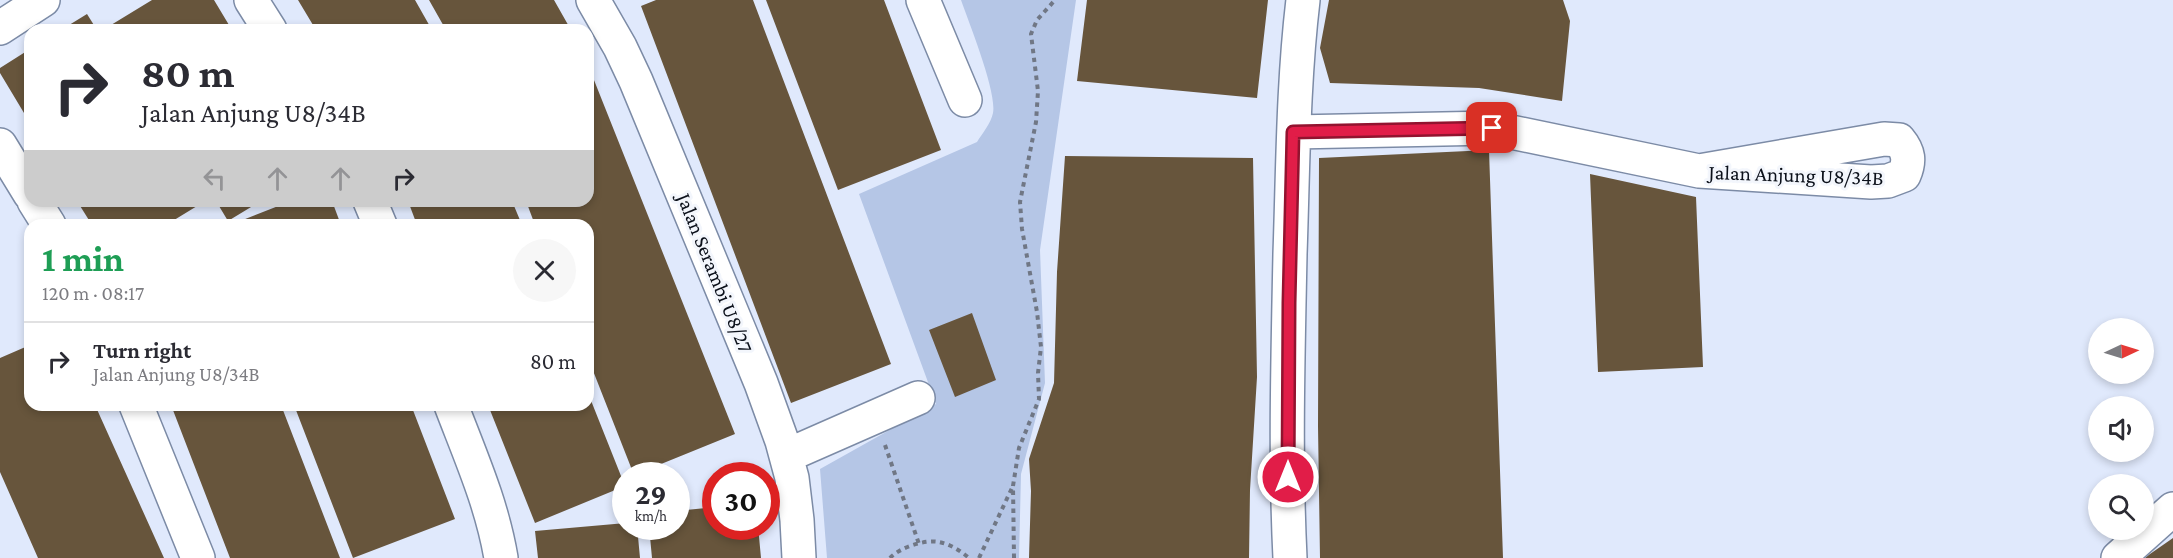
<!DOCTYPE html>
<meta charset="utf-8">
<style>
:root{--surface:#fff;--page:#f7f7f7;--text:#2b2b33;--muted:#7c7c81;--line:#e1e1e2}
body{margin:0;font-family:"Crimson Pro",serif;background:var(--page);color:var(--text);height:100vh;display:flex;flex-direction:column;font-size:22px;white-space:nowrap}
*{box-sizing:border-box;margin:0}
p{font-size:20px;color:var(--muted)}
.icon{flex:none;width:33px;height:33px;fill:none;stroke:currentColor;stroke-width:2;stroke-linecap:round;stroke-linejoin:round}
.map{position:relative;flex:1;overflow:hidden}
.sheet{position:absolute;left:24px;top:219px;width:570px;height:192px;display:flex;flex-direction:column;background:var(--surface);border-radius:18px;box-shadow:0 3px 9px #0003}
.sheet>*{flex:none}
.top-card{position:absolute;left:24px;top:24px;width:570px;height:183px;border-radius:18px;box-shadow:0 3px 9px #0003;background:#fff;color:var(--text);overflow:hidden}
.needle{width:39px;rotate:86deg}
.buttons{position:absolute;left:2088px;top:318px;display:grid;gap:12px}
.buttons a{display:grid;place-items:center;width:66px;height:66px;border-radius:50%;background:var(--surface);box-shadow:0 3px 9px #0003;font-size:30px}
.speed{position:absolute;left:612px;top:462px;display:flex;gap:12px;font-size:30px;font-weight:700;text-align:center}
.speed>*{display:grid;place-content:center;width:78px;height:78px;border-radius:50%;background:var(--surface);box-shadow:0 3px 9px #0003;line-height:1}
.speed small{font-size:15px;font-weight:400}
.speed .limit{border:9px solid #d22;background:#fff;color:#111}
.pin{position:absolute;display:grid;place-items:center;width:51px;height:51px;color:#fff;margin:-26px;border-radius:12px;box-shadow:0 3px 9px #0006}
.me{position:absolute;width:66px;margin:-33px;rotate:0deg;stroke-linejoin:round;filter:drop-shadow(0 0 4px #0008)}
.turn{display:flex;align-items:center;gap:21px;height:126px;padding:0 18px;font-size:27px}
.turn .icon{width:78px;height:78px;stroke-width:2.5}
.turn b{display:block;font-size:42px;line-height:51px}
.lanes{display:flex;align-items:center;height:57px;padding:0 18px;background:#0003;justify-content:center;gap:30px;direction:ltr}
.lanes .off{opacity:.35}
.round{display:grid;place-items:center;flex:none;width:63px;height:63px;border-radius:32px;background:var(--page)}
.summary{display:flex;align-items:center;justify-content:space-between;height:102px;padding:0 18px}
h1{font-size:36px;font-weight:700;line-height:45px;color:#1e9e55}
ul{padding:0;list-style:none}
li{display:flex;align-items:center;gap:18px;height:78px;padding:0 18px;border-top:2px solid var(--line)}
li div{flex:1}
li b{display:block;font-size:22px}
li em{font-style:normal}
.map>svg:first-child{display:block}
.green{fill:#b5c6e6}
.building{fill:#67553c}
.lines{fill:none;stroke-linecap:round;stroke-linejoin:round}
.minor-casing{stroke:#7c8ba6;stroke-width:36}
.path{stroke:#707785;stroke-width:4;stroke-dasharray:4.5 4.5;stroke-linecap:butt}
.minor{stroke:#fff;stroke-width:33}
.route-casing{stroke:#92132f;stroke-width:15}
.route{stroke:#e11d48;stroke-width:10}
.labels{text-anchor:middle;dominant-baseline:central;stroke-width:6;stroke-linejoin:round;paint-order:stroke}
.street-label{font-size:21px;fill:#0b101a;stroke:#f3f6fc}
</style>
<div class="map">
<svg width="2173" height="558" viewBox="0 0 2173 558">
<rect width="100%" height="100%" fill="#e0e9fc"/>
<path class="green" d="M961,0H1076L1040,250L1045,383L1021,474L1019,558H827L820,469L936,404L859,194L977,142C982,134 991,123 993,113C997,92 969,23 961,0Z"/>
<path class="building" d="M152,0H214L232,30H114L111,25Z
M298,0H415L432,30H316Z
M429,0H554L571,30H446Z
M656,0H753L891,364L791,403L641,6Z
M766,0H884L941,150L838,190Z
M1087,0H1268L1257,98L1077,81Z
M1329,0H1563L1570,21L1562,101L1479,88L1330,83L1320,48Z
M87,14L97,30H61Z
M30,49V123L0,73V68Z
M588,65L735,434L634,475L588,358V225H535L526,201H588Z
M1489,150L1503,558H1320L1318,426L1319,158Z
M1065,156L1253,158L1257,377L1250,490L1249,558H1029L1031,491L1029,459L1054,383L1057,272Z
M1590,174L1696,197L1703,367L1598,372Z
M77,201H200L202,203L166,225H92Z
M216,201H261L228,221Z
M291,201H332L341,225H230Z
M408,201H512L522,225H417Z
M972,313L996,380L955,397L929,330Z
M30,345V405H95L164,558H38L0,472V358Z
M588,393L625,486L535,523L488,405H588Z
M171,405H281L340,558H230Z
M294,405H411L455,519L353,558Z
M716,507V526H758L761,558H652L649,526H676V511Z
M626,523V526H637L640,558H538L535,531Z
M2173,538V558H2145L2150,554Z"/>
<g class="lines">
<g class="minor-casing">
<path id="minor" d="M251,0L270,30
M593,0L620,47L636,81L761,383L782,441L792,478L797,520L799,558
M923,0L965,100
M0,28L43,0
M1294,132L1492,128L1699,171L1871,182L1888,181L1904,175C1910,161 1909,152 1899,140L1884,139L1699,171
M0,145L30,194
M34,201L49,225
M370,201L380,225
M136,405L198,558
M451,405C470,455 492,504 501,558
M786,456L918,398
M1290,558C1285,457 1288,355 1290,254C1293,169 1293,84 1303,0
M2118,558L2173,509"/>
</g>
<path class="path" d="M885,445L919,544
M890,558C899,548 925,539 939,542C950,544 961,551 969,558
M979,558L1012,488
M1014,558L1013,486L1019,448L1039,399L1038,373L1041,347L1037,312L1022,229L1020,202L1036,122L1038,91L1031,34L1037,20L1055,0"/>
<use href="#minor" class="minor"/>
</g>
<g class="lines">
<g class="route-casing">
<path id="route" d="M1288,477L1289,303L1293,132L1492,128"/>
</g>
<use href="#route" class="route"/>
</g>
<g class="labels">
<g class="street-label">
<text transform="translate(1796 175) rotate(2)">Jalan Anjung U8/34B</text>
<text transform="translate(715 273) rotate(68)">Jalan Serambi U8/27</text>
</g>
</g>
</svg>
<div class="buttons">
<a><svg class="needle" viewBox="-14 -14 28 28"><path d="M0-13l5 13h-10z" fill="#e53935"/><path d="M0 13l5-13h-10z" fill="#7c7c81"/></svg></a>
<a><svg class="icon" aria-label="sound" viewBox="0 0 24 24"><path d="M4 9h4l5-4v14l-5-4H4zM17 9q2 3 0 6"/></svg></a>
<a><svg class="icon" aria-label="search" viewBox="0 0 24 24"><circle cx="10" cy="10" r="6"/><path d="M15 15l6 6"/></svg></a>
</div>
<div class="speed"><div>29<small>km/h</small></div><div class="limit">30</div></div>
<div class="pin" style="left:1492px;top:128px;background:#d93025"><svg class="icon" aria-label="arrive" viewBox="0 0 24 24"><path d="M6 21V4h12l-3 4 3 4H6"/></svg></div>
<svg class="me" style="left:1288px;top:477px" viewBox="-20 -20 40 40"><circle r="17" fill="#e11d48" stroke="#fff" stroke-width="3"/><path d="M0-11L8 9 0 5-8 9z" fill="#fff"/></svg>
<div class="top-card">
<div class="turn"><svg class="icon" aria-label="right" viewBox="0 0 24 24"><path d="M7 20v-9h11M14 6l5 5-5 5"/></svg><div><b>80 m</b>Jalan Anjung U8/34B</div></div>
<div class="lanes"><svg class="icon off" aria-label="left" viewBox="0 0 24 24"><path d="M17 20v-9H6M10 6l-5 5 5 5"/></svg><svg class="icon off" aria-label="ahead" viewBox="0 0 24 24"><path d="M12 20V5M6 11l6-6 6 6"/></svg><svg class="icon off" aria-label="ahead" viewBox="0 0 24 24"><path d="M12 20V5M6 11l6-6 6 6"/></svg><svg class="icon" aria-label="right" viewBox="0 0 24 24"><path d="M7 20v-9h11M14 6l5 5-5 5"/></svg></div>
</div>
<section class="sheet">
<div class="summary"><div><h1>1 min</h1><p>120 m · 08:17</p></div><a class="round"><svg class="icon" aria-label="close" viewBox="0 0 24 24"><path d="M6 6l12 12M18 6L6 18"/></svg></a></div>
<ul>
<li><svg class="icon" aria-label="right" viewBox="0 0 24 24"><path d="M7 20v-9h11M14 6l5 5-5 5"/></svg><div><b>Turn right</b><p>Jalan Anjung U8/34B</p></div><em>80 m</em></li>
</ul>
</section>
</div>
